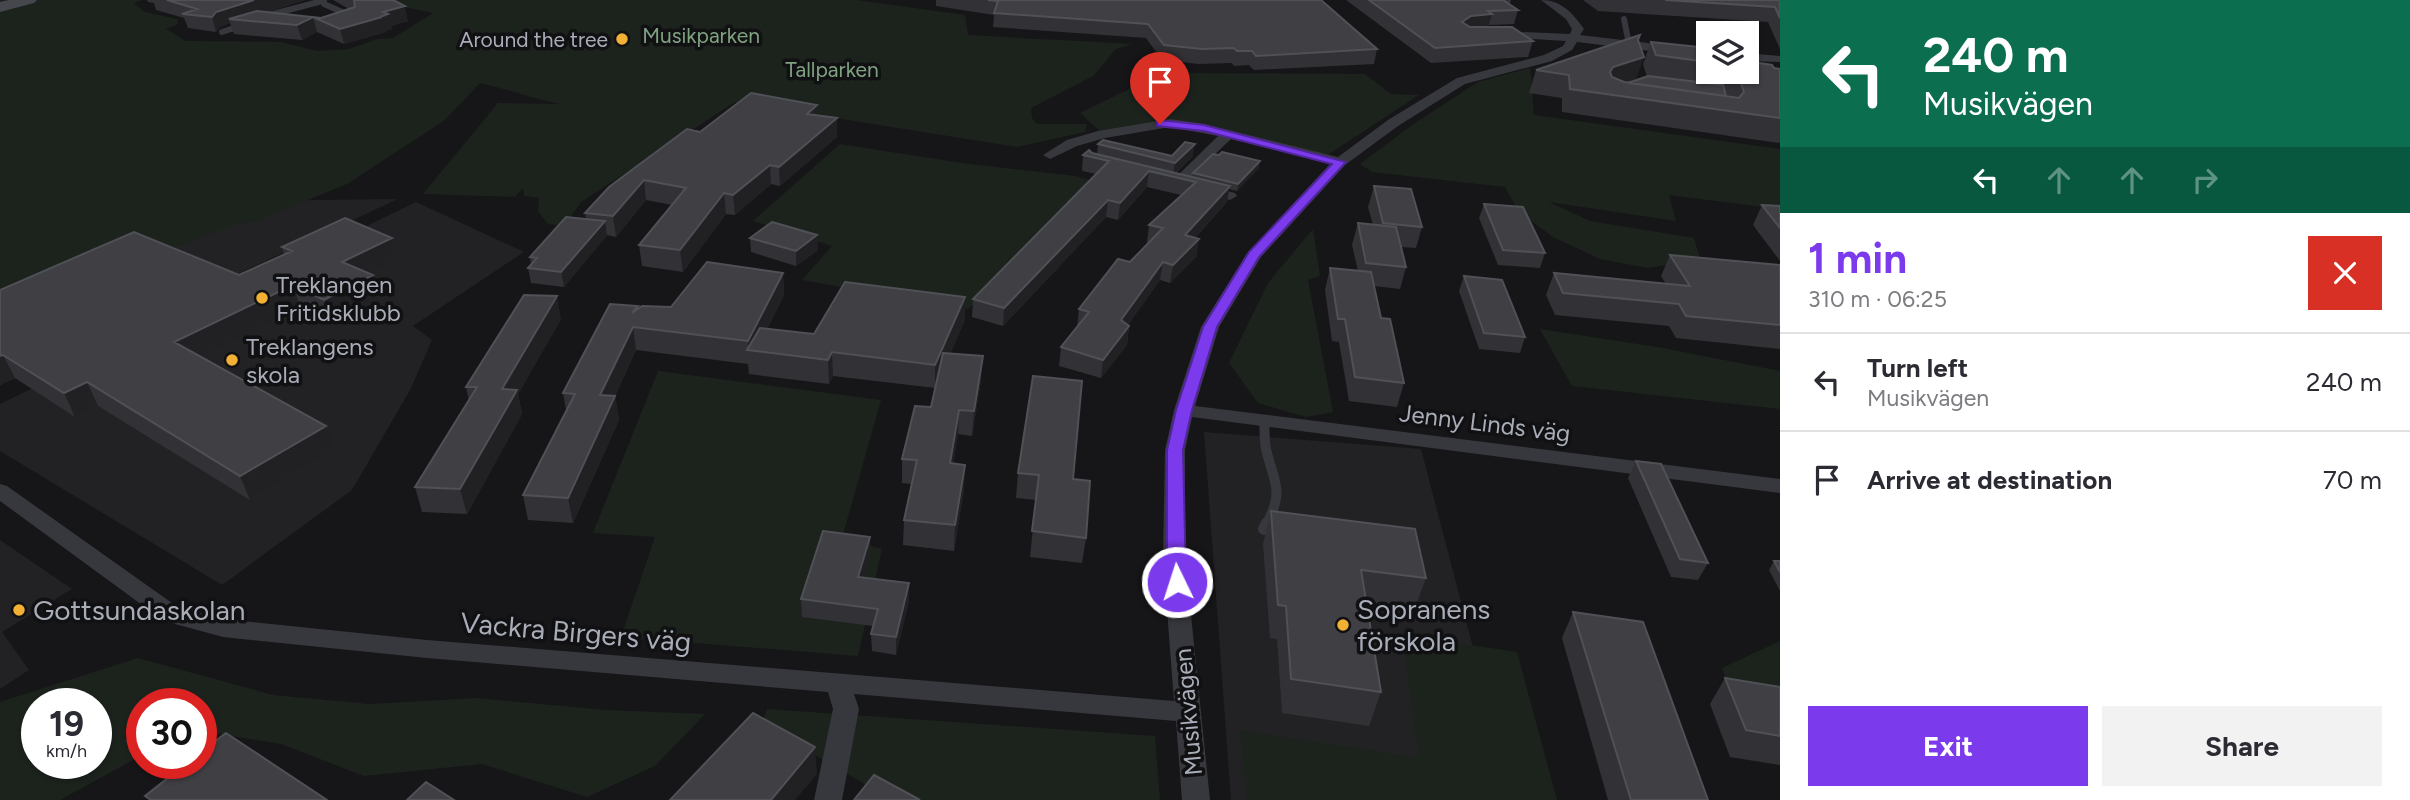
<!DOCTYPE html>
<meta charset="utf-8">
<style>
:root{--surface:#fff;--page:#f2f2f3;--text:#2b2b33;--muted:#7c7c81;--line:#e1e1e2;--accent:#7c3aed}
body{margin:0;font-family:Figtree,sans-serif;background:var(--page);color:var(--text);height:100vh;display:flex;flex-direction:column;font-size:26px;white-space:nowrap}
*{box-sizing:border-box;margin:0}
p{font-size:23px;color:var(--muted)}
.icon{flex:none;width:38px;height:38px;fill:none;stroke:currentColor;stroke-width:2;stroke-linecap:round;stroke-linejoin:round}
.map{position:relative;flex:1;overflow:hidden}
.drawer{display:flex;flex-direction:column;background:var(--surface);width:630px}
.drawer>*{flex:none}
.top-card{background:#0b6e4f;color:#fff;overflow:hidden}
.buttons{position:absolute;left:1696px;top:21px;display:grid;gap:14px}
.buttons a{display:grid;place-items:center;width:63px;height:63px;border-radius:0px;background:var(--surface);box-shadow:0 2px 5px #0004;font-size:35px}
.speed{position:absolute;left:21px;top:688px;display:flex;gap:14px;font-size:35px;font-weight:700;text-align:center}
.speed>*{display:grid;place-content:center;width:91px;height:91px;border-radius:50%;background:var(--surface);box-shadow:0 2px 5px #0004;line-height:1}
.speed small{font-size:18px;font-weight:400}
.speed .limit{border:10px solid #d22;background:#fff;color:#111}
.pin{position:absolute;display:grid;place-items:center;width:60px;height:60px;color:#fff;margin:-72px -30px;border-radius:50% 50% 50% 0;rotate:-45deg;box-shadow:0 0 7px #0007}
.pin .icon{rotate:45deg}
.me{position:absolute;width:77px;margin:-38px;rotate:356deg;stroke-linejoin:round;filter:drop-shadow(0 0 5px #0008)}
.turn{display:flex;align-items:center;gap:24px;height:147px;padding:0 28px;font-size:32px}
.turn .icon{width:91px;height:91px;stroke-width:2.5}
.turn b{display:block;font-size:49px;line-height:60px}
.lanes{display:flex;align-items:center;height:66px;padding:0 28px;background:#0003;justify-content:center;gap:35px;direction:ltr}
.lanes .off{opacity:.35}
.round{display:grid;place-items:center;flex:none;width:74px;height:74px;border-radius:0px;background:var(--page)}
.head{display:flex;align-items:center;justify-content:space-between;height:119px;padding:0 28px}
h1{font-size:42px;font-weight:700;line-height:52px;color:var(--accent)}
.cta{display:flex;gap:14px;margin-top:auto;padding:14px 28px}
.cta a{flex:1;height:80px;border-radius:0px;background:var(--accent);color:#fff;font-size:28px;font-weight:700;line-height:80px;text-align:center}
.cta a+a{background:var(--page);color:var(--text)}
ul{padding:0;list-style:none}
li{display:flex;align-items:center;gap:21px;height:98px;padding:0 28px;border-top:2px solid var(--line)}
li div{flex:1}
li b{display:block;font-size:26px}
li em{font-style:normal}
main{display:flex;flex:1;min-height:0}
.map>svg:first-child{display:block}
.built{fill:#222225}
.green{fill:#1c231d;fill-rule:evenodd}
.lines{fill:none;stroke-linecap:round;stroke-linejoin:round}
.lane-far2{stroke:#37383d;stroke-width:6}
.lane-far1{stroke:#37383d;stroke-width:10}
.lane{stroke:#37383d;stroke-width:12}
.street{fill:#37383d;fill-rule:evenodd}
.secondary{fill:#45474d;fill-rule:evenodd}
.wall{fill:#323236}
.shaded-wall{fill:#212124}
.building{fill:#3f3f44;stroke:#4f5156;stroke-width:2}
.route{fill:#7c3aed;stroke:#51269a;stroke-width:2}
.poi-dot{fill:#f2b134;stroke:#111113;stroke-width:2.5}
.labels{text-anchor:middle;dominant-baseline:central;stroke-width:7;stroke-linejoin:round;paint-order:stroke}
.far-park-label{font-size:21px;fill:#7fa381;stroke:#111113}
.far-poi-label{font-size:21px;fill:#a8adb8;stroke:#111113;text-anchor:end}
.poi-label{font-size:24px;fill:#a8adb8;stroke:#111113;text-anchor:start}
.street-label{font-size:24px;fill:#a8adb8;stroke:#111113}
.near-poi-label{font-size:28px;fill:#a8adb8;stroke:#111113;text-anchor:start}
.near-street-label{font-size:28px;fill:#a8adb8;stroke:#111113}
</style>
<main>
<div class="map">
<svg width="1780" height="800" viewBox="0 0 1780 800">
<rect width="100%" height="100%" fill="#161618"/>
<path class="built" d="M398,199L0,385V298L222,201Z
M416,202L524,252L413,326L432,340L410,390L352,490L222,585L0,451V404Z
M1204,432L1421,449L1513,800H1231Z
M0,540L72,589L2,632L29,670L0,689Z"/>
<path class="green" d="M0,0H142L134,3L145,12L177,19L178,24L166,29L186,41L281,42L317,51L349,49L377,39L393,38L433,13L399,6L391,1L397,0H856L965,15L968,35L1132,44L1116,49L1093,76L1031,108L1032,118L1037,124H1087L1085,132L1017,147L735,102L581,202L564,226L548,224L538,211L539,198L524,196L523,188L515,197L423,194L498,103L560,104C533,99 507,89 480,83L445,120L347,184L254,222L235,224L183,245L93,259L0,294Z
M1530,68L1534,115L1780,149V209L1669,195L1676,221L1549,202L1590,221L1694,238L1700,259L1648,268L1600,259L1553,237L1519,212L1505,187L1372,172L1360,164L1412,125L1478,82Z
M1162,73L1365,74L1391,94L1419,95L1323,158L1188,125L1103,134L1080,113Z
M840,144L962,163L1075,176L1100,183L968,309L802,280L832,246L753,221Z
M1313,229L1320,276L1308,280L1333,412L1306,417L1258,403L1229,363L1268,283Z
M1540,329L1663,348L1780,371V409L1572,386Z
M658,371L881,400L842,538L882,549L858,656L621,637L655,537L593,533Z
M1402,635L1517,652L1557,800H1247L1240,730L1419,758Z
M1780,641V700L1730,691L1722,668Z
M138,658L273,695L369,704L476,698L606,710L705,714L655,766L587,797L482,764L364,776L281,744L201,731V704H142V755L60,800H0V702ZM37,704H96V763H37Z
M767,709L1155,736L1160,800H892L762,724Z"/>
<g class="lines">
<path class="lane-far2" d="M324,0V4L351,16
M262,17L322,1
M1624,19L1629,44
M222,32L243,25"/>
<path class="lane-far1" d="M1264,420C1265,429 1264,439 1266,449C1274,483 1285,490 1266,525"/>
<path class="lane" d="M1264,529L1267,523"/>
<path class="street" d="M1541,0C1561,0 1573,13 1584,29L1580,35L1708,50V58L1577,42L1572,50L1552,61L1465,84L1398,126L1345,165L1261,257L1219,327L1195,406L1780,479V493L1192,417L1185,450V557L1210,800H1182L1176,721L854,694L859,709L842,800H814L833,709L828,692L427,658L223,637L164,621L0,501V484L7,486L179,608L223,619L427,640L1174,701L1163,557L1165,450L1174,410L1201,327L1246,255L1330,164L1231,139L1187,181L1235,193L1237,196L1230,200L1172,186L1170,183L1218,136L1170,127L1105,138L1077,146L1050,159L1043,155L1067,140L1098,131L1170,119L1204,124L1338,157L1388,120L1457,78L1544,55L1563,46L1566,41L1499,37L1493,34L1499,31L1570,34L1572,29L1566,19Z
M1746,53L1780,56V62L1746,61Z"/>
<path class="secondary" d="M9,0H37L34,3L0,12V2Z"/>
</g>
<path class="wall" d="M147,0H305L267,12L321,18L349,9L333,0H393L408,21L391,26L392,29L385,31L386,32L344,44L317,32L302,40L234,34L230,23L220,27L216,32L188,28L184,18L156,10L154,3L148,2Z
M936,0H1321L1377,49L1374,64L1254,70L1249,65L1234,66L1232,63L1199,64L1162,60L1146,38L993,27L994,15L936,6Z
M1346,0H1511L1510,4L1518,10L1514,24L1489,25L1488,27L1533,41L1528,57L1431,63Z
M1583,0H1780V49L1768,22L1598,11Z
M1638,40L1636,79L1626,83H1628L1647,77L1643,64L1651,42L1708,48V72H1746L1774,68L1780,69V142L1779,143L1562,112V98L1529,93L1536,70Z
M817,105V115L837,118V137L780,186L771,184L735,215L726,214L683,272L642,266L639,245L672,205L646,200L616,237L607,235L564,287L531,283L528,268L531,265L530,257L586,219L585,213L700,132Z
M1098,144L1172,156H1193L1176,173L1193,177V173L1259,168L1237,191L1229,189L1227,202L1195,238L1197,256L1170,283L1160,280L1128,325L1129,326L1127,345L1101,378L1059,366L1061,347L1077,327L1079,309L1149,242H1147L1149,225L1181,195L1147,187L1118,220L1106,217L1003,326L972,317L973,299L1096,174L1082,171L1083,155L1092,153L1097,154Z
M1374,186L1422,227L1416,248L1401,247L1406,267L1400,289L1374,286L1381,318L1404,383L1397,407L1349,401L1339,342L1332,341L1325,290L1330,268L1358,271L1352,245L1358,223L1373,225L1368,207Z
M1484,204L1545,253L1540,268L1498,265L1479,218Z
M1762,205L1780,206V261L1753,225Z
M392,238L397,260L369,274L373,275L379,298L331,323L300,308L201,357L334,450L250,500L98,406L75,417L15,378L0,385V290L239,275L284,254L282,247Z
M750,238L818,250L796,266L751,252Z
M1670,255L1779,265L1780,263V349L1676,338L1669,326L1555,315L1546,295L1554,273L1666,284L1661,276Z
M783,273L784,295L767,329L814,334L965,297V320L950,354L981,380L972,436L958,434L953,464L964,490L954,551L903,545L904,520L911,484L902,483V459L931,407L935,388L833,376L829,384L749,374L748,364L636,350L615,396L619,420L573,523L528,520L523,495L566,410L563,393L638,306V309L671,307Z
M1464,276L1525,337L1520,353L1479,349L1459,291Z
M561,319L518,394L522,414L467,514L422,512L415,487L469,401L466,387Z
M1636,461L1708,563L1698,580L1671,577L1628,478Z
M1018,473L1073,479L1086,538L1082,563L1030,557L1036,500L1016,498Z
M1271,511L1426,578L1414,611L1367,605L1381,692L1369,726L1282,713L1277,639L1270,638L1263,544Z
M870,537V555L863,577L909,601L896,655L872,651L871,634L873,626L802,617L801,599Z
M1774,561H1780V591L1769,570Z
M1573,612L1708,800H1608L1562,638Z
M1725,678L1780,687V765L1730,757L1710,704Z"/>
<path class="shaded-wall" d="M254,0H305L240,20L229,19L230,23L220,27L216,32L212,17L216,12Z
M405,6L408,21L391,26L392,29L385,31L386,32L344,44L340,29L383,12Z
M1492,14L1488,28L1467,31L1462,22L1471,16Z
M313,17L317,32L302,40L297,25Z
M1644,57L1636,79L1605,90L1601,95L1610,72L1613,67Z
M817,105L818,123L807,114Z
M837,118V137L780,186L779,167Z
M1195,144L1193,156L1173,175L1175,163Z
M1260,161L1259,168L1237,191L1238,184Z
M770,165L771,184L735,215L733,195Z
M1149,171L1147,187L1118,220L1120,203Z
M644,180L646,200L616,237L613,216Z
M1230,186L1227,202L1182,252L1185,235Z
M724,193L726,214L683,272L680,250Z
M1108,200L1106,217L1003,326L1004,308Z
M605,221L607,236L564,287L561,272Z
M817,235L818,250L796,266V251Z
M392,238L397,260L349,284L342,262Z
M1199,239L1197,256L1170,283L1173,265Z
M1163,262L1160,280L1119,338L1121,320Z
M783,273L784,295L756,351H749L748,341Z
M373,275L379,298L331,323L324,300Z
M293,285L300,308L183,366L174,342Z
M557,296L561,319L518,394L522,414L467,514L460,489L502,389Z
M965,297V320L935,388V365Z
M1129,326L1127,345L1101,378L1103,360Z
M633,327L636,350L604,419L600,395Z
M832,352L833,376L829,384L828,360Z
M3,355L15,378L0,385V356Z
M983,356L981,380L972,436L974,411Z
M87,382L98,406L75,417L64,393Z
M615,396L619,420L573,523L568,498Z
M959,410L958,434L949,488L950,463Z
M326,426L334,450L250,500L240,476Z
M965,465L964,490L954,551L955,525Z
M870,537V555L859,594L858,577Z
M909,583V601L896,655V637Z
M815,747L817,774L795,800H771Z"/>
<path class="building" d="M167,0H254L216,12L212,17L182,14L197,9Z
M354,0H393L405,6L383,12L388,14L380,17H382L340,29L313,17L297,25L229,19L257,11L321,18L355,7Z
M988,0H1321L1377,49L1256,56L1252,51H1237L1234,48L1202,49L1164,45L1148,24L994,13L998,1Z
M1369,0H1503L1518,10L1488,11L1492,14L1471,16L1462,22L1470,27H1512L1533,41L1435,48Z
M1665,0H1780V18L1775,7Z
M1640,35L1638,40L1644,57L1613,67L1610,72L1612,77L1624,82L1739,98L1744,92L1737,72H1746V61L1772,65L1774,68L1780,69V118L1570,89L1569,75L1536,70Z
M1651,42L1708,48V62L1656,55Z
M1648,76L1723,85L1726,96L1628,83Z
M751,93L817,105L807,114L837,118L779,167L770,165L733,195L724,193L680,250L639,245L686,188L644,180L613,216L585,213L609,187L687,129L700,132Z
M1103,140L1172,156L1185,142L1195,144L1175,163L1098,144Z
M1089,150L1092,153L1230,186L1185,235L1199,239L1173,265L1163,262L1121,320L1129,326L1103,360L1061,347L1089,312L1079,309L1118,259L1130,262L1163,228L1149,225L1196,182L1149,171L1120,203L1108,200L1004,308L973,299L1109,161L1083,155Z
M1222,152L1260,161L1238,184L1193,173L1213,154L1219,155Z
M1374,186L1411,189L1422,227L1383,223Z
M1484,204L1523,207L1545,253L1503,250Z
M1762,205L1780,206V228Z
M566,217L605,221L561,272L528,268L537,258L530,257Z
M345,218L392,238L342,262L373,275L324,300L293,285L174,342L326,426L240,476L87,382L64,393L3,355L0,356V290L134,232L239,275L292,251L282,247Z
M772,222L817,235L796,251L750,238Z
M1358,223L1396,227L1406,267L1366,263Z
M1670,255L1780,265V325L1686,316L1679,304L1563,293L1554,273L1690,286Z
M707,262L783,273L748,341L633,327L600,395L615,396L568,498L523,495L575,394L563,393L610,304L638,306L632,313L642,306L671,307Z
M1330,268L1371,272L1381,318L1390,319L1404,383L1355,377L1345,319H1338Z
M1464,276L1502,280L1525,337L1484,333Z
M845,282L965,297L935,365L832,352L828,360L747,350L760,328L814,334Z
M524,295L557,296L502,389L517,390L460,489L415,487L477,387H466Z
M943,353L983,356L974,411L959,410L950,463L965,465L955,525L904,520L917,460L902,459L915,406L931,407Z
M1033,376L1082,381L1073,479L1090,481L1086,538L1032,531L1039,475L1018,473Z
M1636,461L1661,464L1708,563L1680,559Z
M1271,511L1415,529L1426,578L1361,570L1381,692L1291,679L1286,606L1278,605Z
M823,531L870,537L858,577L909,583L896,637L871,634L878,609L801,599Z
M1774,561H1780V572Z
M1573,612L1643,622L1708,800H1631Z
M1725,678L1780,687V736L1746,730Z
M753,713L815,747L771,800H670Z
M226,733L327,800H151L145,796L187,763H201V752Z
M874,775L920,800H854Z
M426,782L454,800H407Z"/>
<path class="route" d="M1160,120L1204,125L1346,162L1259,257L1217,327L1192,410L1183,450L1186,582L1183,587H1170L1167,582V450L1176,410L1203,327L1249,252L1332,164L1204,131L1157,126V121Z"/>
<g class="poi-dot">
<circle cx="622" cy="39" r="7"/>
<circle cx="262" cy="298" r="7"/>
<circle cx="232" cy="360" r="7"/>
<circle cx="19" cy="610" r="7"/>
<circle cx="1343" cy="625" r="7"/>
</g>
<g class="labels">
<g class="far-park-label">
<text x="701" y="35">Musikparken</text>
<text x="832" y="69">Tallparken</text>
</g>
<g class="far-poi-label">
<text x="608" y="39">Around the tree</text>
</g>
<g class="poi-label">
<text x="276" y="284">Treklangen<tspan x="276" dy="28">Fritidsklubb</tspan></text>
<text x="246" y="346">Treklangens<tspan x="246" dy="28">skola</tspan></text>
</g>
<g class="street-label">
<text transform="translate(1485 423) rotate(7)">Jenny Linds väg</text>
<text transform="translate(1188 712) rotate(-95)">Musikvägen</text>
</g>
<g class="near-poi-label">
<text x="1357" y="609">Sopranens<tspan x="1357" dy="32">förskola</tspan></text>
<text x="33" y="610">Gottsundaskolan</text>
</g>
<g class="near-street-label">
<text transform="translate(576 632) rotate(5)">Vackra Birgers väg</text>
</g>
</g>
</svg>
<div class="buttons">
<a><svg class="icon" aria-label="layers" viewBox="0 0 24 24"><path d="M12 4l9 5-9 5-9-5zM3 14l9 5 9-5"/></svg></a>
</div>
<div class="speed"><div>19<small>km/h</small></div><div class="limit">30</div></div>
<div class="pin" style="left:1160px;top:124px;background:#d93025"><svg class="icon" aria-label="arrive" viewBox="0 0 24 24"><path d="M6 21V4h12l-3 4 3 4H6"/></svg></div>
<svg class="me" style="left:1177px;top:582px" viewBox="-20 -20 40 40"><circle r="17" fill="#7c3aed" stroke="#fff" stroke-width="3"/><path d="M0-11L8 9 0 5-8 9z" fill="#fff"/></svg>
</div>
<section class="drawer">
<div class="top-card">
<div class="turn"><svg class="icon" aria-label="left" viewBox="0 0 24 24"><path d="M17 20v-9H6M10 6l-5 5 5 5"/></svg><div><b>240 m</b>Musikvägen</div></div>
<div class="lanes"><svg class="icon" aria-label="left" viewBox="0 0 24 24"><path d="M17 20v-9H6M10 6l-5 5 5 5"/></svg><svg class="icon off" aria-label="ahead" viewBox="0 0 24 24"><path d="M12 20V5M6 11l6-6 6 6"/></svg><svg class="icon off" aria-label="ahead" viewBox="0 0 24 24"><path d="M12 20V5M6 11l6-6 6 6"/></svg><svg class="icon off" aria-label="right" viewBox="0 0 24 24"><path d="M7 20v-9h11M14 6l5 5-5 5"/></svg></div>
</div>
<div class="head"><div><h1>1 min</h1><p>310 m · 06:25</p></div><a class="round" style="background:#d93025;color:#fff"><svg class="icon" aria-label="close" viewBox="0 0 24 24"><path d="M6 6l12 12M18 6L6 18"/></svg></a></div>
<ul>
<li><svg class="icon" aria-label="left" viewBox="0 0 24 24"><path d="M17 20v-9H6M10 6l-5 5 5 5"/></svg><div><b>Turn left</b><p>Musikvägen</p></div><em>240 m</em></li>
<li><svg class="icon" aria-label="arrive" viewBox="0 0 24 24"><path d="M6 21V4h12l-3 4 3 4H6"/></svg><div><b>Arrive at destination</b></div><em>70 m</em></li>
</ul>
<div class="cta"><a>Exit</a><a>Share</a></div>
</section>
</main>
